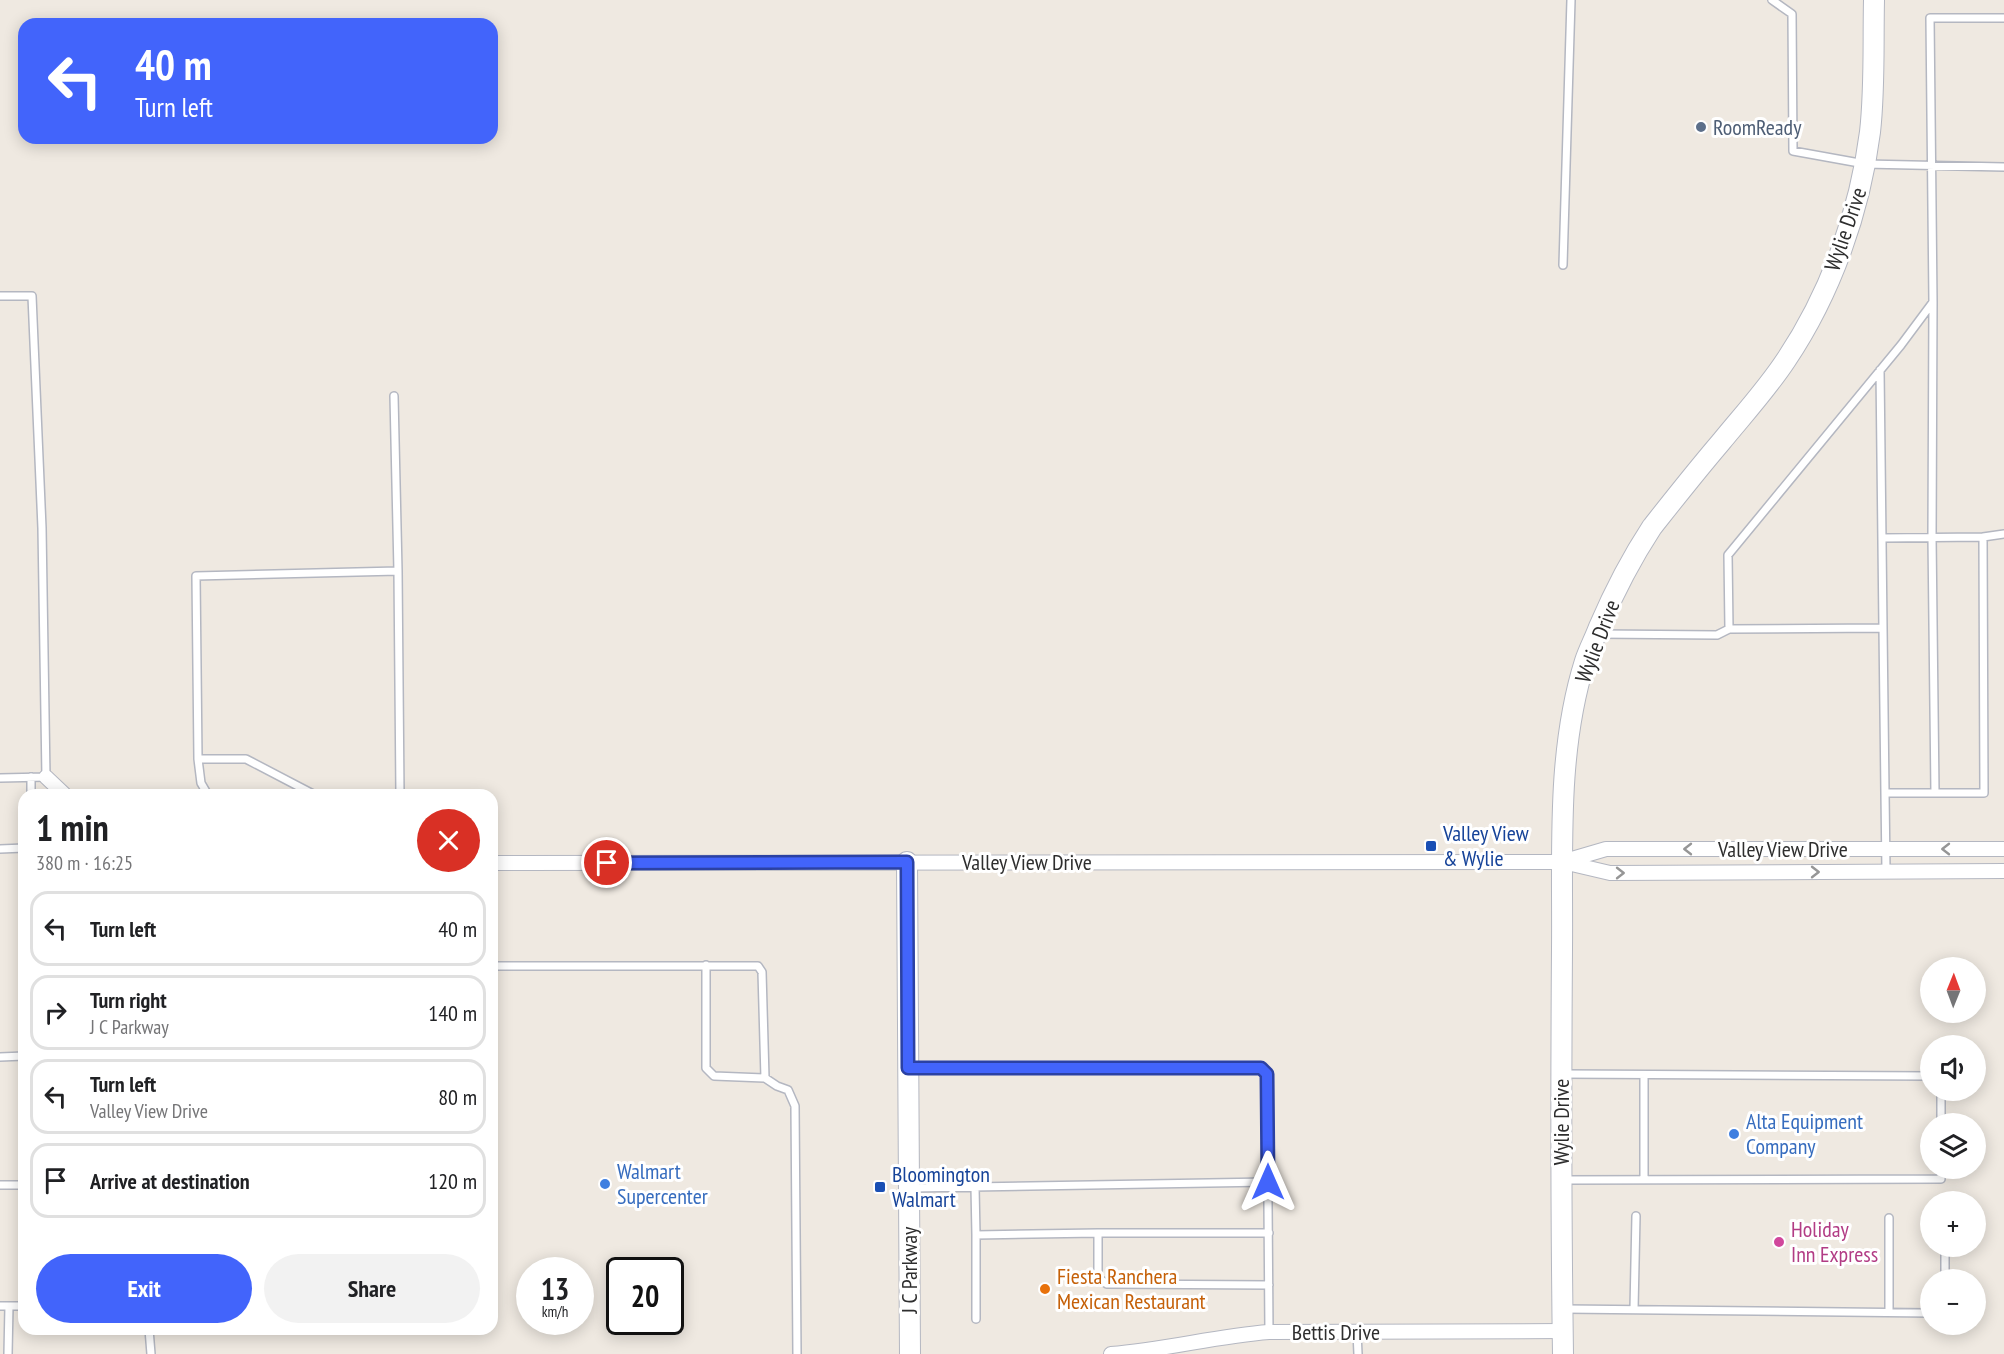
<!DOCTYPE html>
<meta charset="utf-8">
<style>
:root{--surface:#fff;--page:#f2f2f2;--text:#202124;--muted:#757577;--line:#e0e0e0;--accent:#4264fb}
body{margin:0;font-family:"PT Sans Narrow",sans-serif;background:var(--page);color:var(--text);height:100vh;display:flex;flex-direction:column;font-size:22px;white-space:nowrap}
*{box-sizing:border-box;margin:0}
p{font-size:20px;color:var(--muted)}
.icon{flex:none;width:33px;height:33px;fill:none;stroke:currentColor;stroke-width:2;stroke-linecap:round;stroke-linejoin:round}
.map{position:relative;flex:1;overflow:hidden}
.drawer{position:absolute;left:18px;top:789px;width:480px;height:546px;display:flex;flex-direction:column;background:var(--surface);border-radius:18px;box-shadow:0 3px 15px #0003}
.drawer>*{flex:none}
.top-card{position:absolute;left:18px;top:18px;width:480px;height:126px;border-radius:18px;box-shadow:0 3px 15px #0003;background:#4264fb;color:#fff;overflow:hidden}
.needle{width:39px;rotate:1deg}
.fabs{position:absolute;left:1920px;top:957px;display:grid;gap:12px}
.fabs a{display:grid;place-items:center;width:66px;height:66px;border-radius:50%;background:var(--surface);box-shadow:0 3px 15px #0003;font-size:30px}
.speed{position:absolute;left:516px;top:1257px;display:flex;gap:12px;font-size:30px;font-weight:700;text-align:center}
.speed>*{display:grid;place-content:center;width:78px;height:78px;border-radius:50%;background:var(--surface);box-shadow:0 3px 15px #0003;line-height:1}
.speed small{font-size:15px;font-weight:400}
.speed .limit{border:3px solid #111;border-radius:9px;background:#fff;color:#111}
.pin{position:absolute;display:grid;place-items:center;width:51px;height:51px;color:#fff;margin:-26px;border:3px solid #fff;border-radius:50%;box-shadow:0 2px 6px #0007}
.me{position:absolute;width:66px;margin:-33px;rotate:0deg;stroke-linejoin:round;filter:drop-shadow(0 0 4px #0008)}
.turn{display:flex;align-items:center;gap:21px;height:126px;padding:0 18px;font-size:27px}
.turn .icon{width:78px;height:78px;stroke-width:2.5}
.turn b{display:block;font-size:42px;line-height:51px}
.round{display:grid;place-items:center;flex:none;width:63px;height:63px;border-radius:32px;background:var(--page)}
.headline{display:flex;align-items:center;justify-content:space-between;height:102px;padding:0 18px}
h1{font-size:36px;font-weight:700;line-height:45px}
.action{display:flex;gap:12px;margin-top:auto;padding:12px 18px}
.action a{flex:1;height:69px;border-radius:36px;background:var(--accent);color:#fff;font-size:24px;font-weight:700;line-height:69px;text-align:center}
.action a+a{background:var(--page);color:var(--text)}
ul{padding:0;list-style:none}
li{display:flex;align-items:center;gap:18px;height:75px;margin:0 12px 9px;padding:0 6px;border:3px solid var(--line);border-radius:18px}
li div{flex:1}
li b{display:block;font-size:22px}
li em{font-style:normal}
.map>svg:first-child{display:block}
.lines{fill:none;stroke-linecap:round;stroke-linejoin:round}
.lane-casing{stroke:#b4b7c1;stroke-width:10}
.street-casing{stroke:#b4b7c1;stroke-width:16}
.secondary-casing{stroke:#b4b7c1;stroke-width:22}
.lane{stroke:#fff;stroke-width:7}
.street{stroke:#fff;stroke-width:14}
.secondary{stroke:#fff;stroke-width:20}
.oneway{stroke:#969696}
.route-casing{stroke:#2b41a3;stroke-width:15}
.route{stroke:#4264fb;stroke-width:10}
.service-dot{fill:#5c6f8a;stroke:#fff;stroke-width:2}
.transit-dot{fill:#1a4fb4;stroke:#fff;stroke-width:2}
.shop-dot{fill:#3f7fe0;stroke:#fff;stroke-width:2}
.hotel-dot{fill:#d1479c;stroke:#fff;stroke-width:2}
.food-dot{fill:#e8710a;stroke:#fff;stroke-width:2}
.labels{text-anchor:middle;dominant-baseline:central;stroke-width:6;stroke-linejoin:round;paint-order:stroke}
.service-label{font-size:22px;fill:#4e5e75;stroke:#fff;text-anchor:start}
.street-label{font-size:22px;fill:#2e2e2e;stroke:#fff}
.transit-label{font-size:22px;fill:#164399;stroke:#fff;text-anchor:start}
.shop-label{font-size:22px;fill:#366cbe;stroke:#fff;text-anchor:start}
.hotel-label{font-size:22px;fill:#b23c85;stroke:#fff;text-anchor:start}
.food-label{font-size:22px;fill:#c56008;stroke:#fff;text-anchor:start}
</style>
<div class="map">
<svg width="2004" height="1354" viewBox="0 0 2004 1354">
<rect width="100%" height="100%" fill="#efe9e1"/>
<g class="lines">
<g class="lane-casing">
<path id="lane" d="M1772,0L1792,14L1793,151L1865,164L2004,167
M1563,265L1571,0
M0,296H32L42,528L46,777L0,778
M1933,302L1932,537L1935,793
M1880,370L1883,628
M1882,538L1983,537
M398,571L400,795
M1729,629L1728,555L1901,345L1933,302L1930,18H2004
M1598,634L1717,635L1729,629L1883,628L1885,793H1984L1983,537L2004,534
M198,759L196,576L398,571L394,396
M31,777V795
M1885,793L1886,871
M208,795L201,783L198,759H246L315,795
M0,849L24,848
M706,965V1068L714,1076L765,1078
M492,966H758L762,972L765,1078L777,1086L788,1090L795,1106L797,1354
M0,1057L24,1056
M911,1068H1261L1267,1074L1269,1332
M1564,1074L1930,1076
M1644,1075V1179
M1941,1124V1090
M1564,1180L1941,1179V1168
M0,1185H24
M975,1187L976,1235L1098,1233V1278L1107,1284L1269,1285
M912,1188L1268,1182
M1889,1218V1312
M1098,1233H1269
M976,1235V1319
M1945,1280V1246
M0,1306H9L8,1354
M9,1306H24
M1565,1309L1930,1313
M1634,1309L1636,1216
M149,1329L151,1354
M1357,1332L1358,1354"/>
</g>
<g class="street-casing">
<path id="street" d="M46,777L65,795
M1565,861L1606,849H2004
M492,863L1563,862L1610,873L2004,871
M1111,1354C1165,1350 1216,1336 1269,1332L1563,1331"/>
</g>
<g class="secondary-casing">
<path id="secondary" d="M907,862L910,1354
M1563,1354C1561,1219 1561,1084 1562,949C1563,853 1556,753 1585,661C1589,649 1595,638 1599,627C1614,592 1631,559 1652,527C1675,498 1697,470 1721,442C1743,415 1767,389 1786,360C1831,293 1860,211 1870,132C1875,88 1873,44 1874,0"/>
</g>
<use href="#lane" class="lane"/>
<use href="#street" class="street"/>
<use href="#secondary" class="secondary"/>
</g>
<defs><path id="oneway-chevron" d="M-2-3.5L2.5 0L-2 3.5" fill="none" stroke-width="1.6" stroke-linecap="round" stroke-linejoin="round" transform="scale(1.5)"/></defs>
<g class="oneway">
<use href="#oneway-chevron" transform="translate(1688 849) rotate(180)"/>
<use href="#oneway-chevron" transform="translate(1946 849) rotate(-180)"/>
<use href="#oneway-chevron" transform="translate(1815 872)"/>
<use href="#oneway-chevron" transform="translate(1620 873)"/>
</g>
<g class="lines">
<g class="route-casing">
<path id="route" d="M607,863L907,862L908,1068H1261L1267,1074L1268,1182"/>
</g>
<use href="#route" class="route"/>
</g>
<circle class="service-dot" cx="1701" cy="127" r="6"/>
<g class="transit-dot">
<rect x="1425" y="840" width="12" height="12" rx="3"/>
<rect x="874" y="1181" width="12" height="12" rx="3"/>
</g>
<g class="shop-dot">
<circle cx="1734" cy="1134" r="6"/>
<circle cx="605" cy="1184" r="6"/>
</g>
<circle class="hotel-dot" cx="1779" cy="1242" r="6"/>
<circle class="food-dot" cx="1045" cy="1289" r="6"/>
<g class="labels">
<g class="service-label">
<text x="1713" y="127">RoomReady</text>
</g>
<g class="street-label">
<text transform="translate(1845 229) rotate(-71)">Wylie Drive</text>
<text transform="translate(1597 641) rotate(-69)">Wylie Drive</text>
<text x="1783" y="849">Valley View Drive</text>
<text x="1027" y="862">Valley View Drive</text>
<text transform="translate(1561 1122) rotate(-90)">Wylie Drive</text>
<text transform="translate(909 1270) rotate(-90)">J C Parkway</text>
<text x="1336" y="1332">Bettis Drive</text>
</g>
<g class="transit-label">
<text x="1443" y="833">Valley View<tspan x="1443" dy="25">&amp; Wylie</tspan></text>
<text x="892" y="1174">Bloomington<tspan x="892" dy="25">Walmart</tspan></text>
</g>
<g class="shop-label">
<text x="1746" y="1121">Alta Equipment<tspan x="1746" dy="25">Company</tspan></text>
<text x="617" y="1171">Walmart<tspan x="617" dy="25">Supercenter</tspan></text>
</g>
<g class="hotel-label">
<text x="1791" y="1229">Holiday<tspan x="1791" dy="25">Inn Express</tspan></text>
</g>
<g class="food-label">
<text x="1057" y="1276">Fiesta Ranchera<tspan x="1057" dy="25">Mexican Restaurant</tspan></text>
</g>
</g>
</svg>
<div class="fabs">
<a><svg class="needle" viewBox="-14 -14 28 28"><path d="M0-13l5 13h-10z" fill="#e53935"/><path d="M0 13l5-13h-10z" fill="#757577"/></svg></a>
<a><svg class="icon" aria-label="sound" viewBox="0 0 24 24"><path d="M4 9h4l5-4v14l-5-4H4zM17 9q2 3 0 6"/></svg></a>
<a><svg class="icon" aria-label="layers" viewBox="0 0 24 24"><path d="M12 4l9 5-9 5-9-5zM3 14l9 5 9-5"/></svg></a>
<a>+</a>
<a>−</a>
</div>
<div class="speed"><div>13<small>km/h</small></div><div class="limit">20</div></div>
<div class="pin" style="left:607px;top:863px;background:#d93025"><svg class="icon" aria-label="arrive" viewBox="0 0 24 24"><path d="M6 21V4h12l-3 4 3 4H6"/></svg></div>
<svg class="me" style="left:1268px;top:1182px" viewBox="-20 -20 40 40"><path d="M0-17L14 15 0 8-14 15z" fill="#4264fb" stroke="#fff" stroke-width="4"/></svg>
<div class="top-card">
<div class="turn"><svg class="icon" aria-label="left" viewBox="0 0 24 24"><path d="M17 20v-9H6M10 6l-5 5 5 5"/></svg><div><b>40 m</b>Turn left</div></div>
</div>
<section class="drawer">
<div class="headline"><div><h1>1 min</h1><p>380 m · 16:25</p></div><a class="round" style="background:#d93025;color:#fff"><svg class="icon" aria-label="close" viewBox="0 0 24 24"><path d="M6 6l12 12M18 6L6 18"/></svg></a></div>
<ul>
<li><svg class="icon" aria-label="left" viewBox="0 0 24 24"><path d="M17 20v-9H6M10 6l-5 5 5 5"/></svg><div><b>Turn left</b></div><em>40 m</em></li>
<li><svg class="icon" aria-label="right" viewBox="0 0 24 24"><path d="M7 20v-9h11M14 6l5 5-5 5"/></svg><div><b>Turn right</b><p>J C Parkway</p></div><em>140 m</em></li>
<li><svg class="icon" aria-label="left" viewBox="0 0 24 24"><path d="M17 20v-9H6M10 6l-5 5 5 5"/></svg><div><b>Turn left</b><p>Valley View Drive</p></div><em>80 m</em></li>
<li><svg class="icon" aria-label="arrive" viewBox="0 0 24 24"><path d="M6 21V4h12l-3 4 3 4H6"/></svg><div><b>Arrive at destination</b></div><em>120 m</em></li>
</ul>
<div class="action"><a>Exit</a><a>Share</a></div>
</section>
</div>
